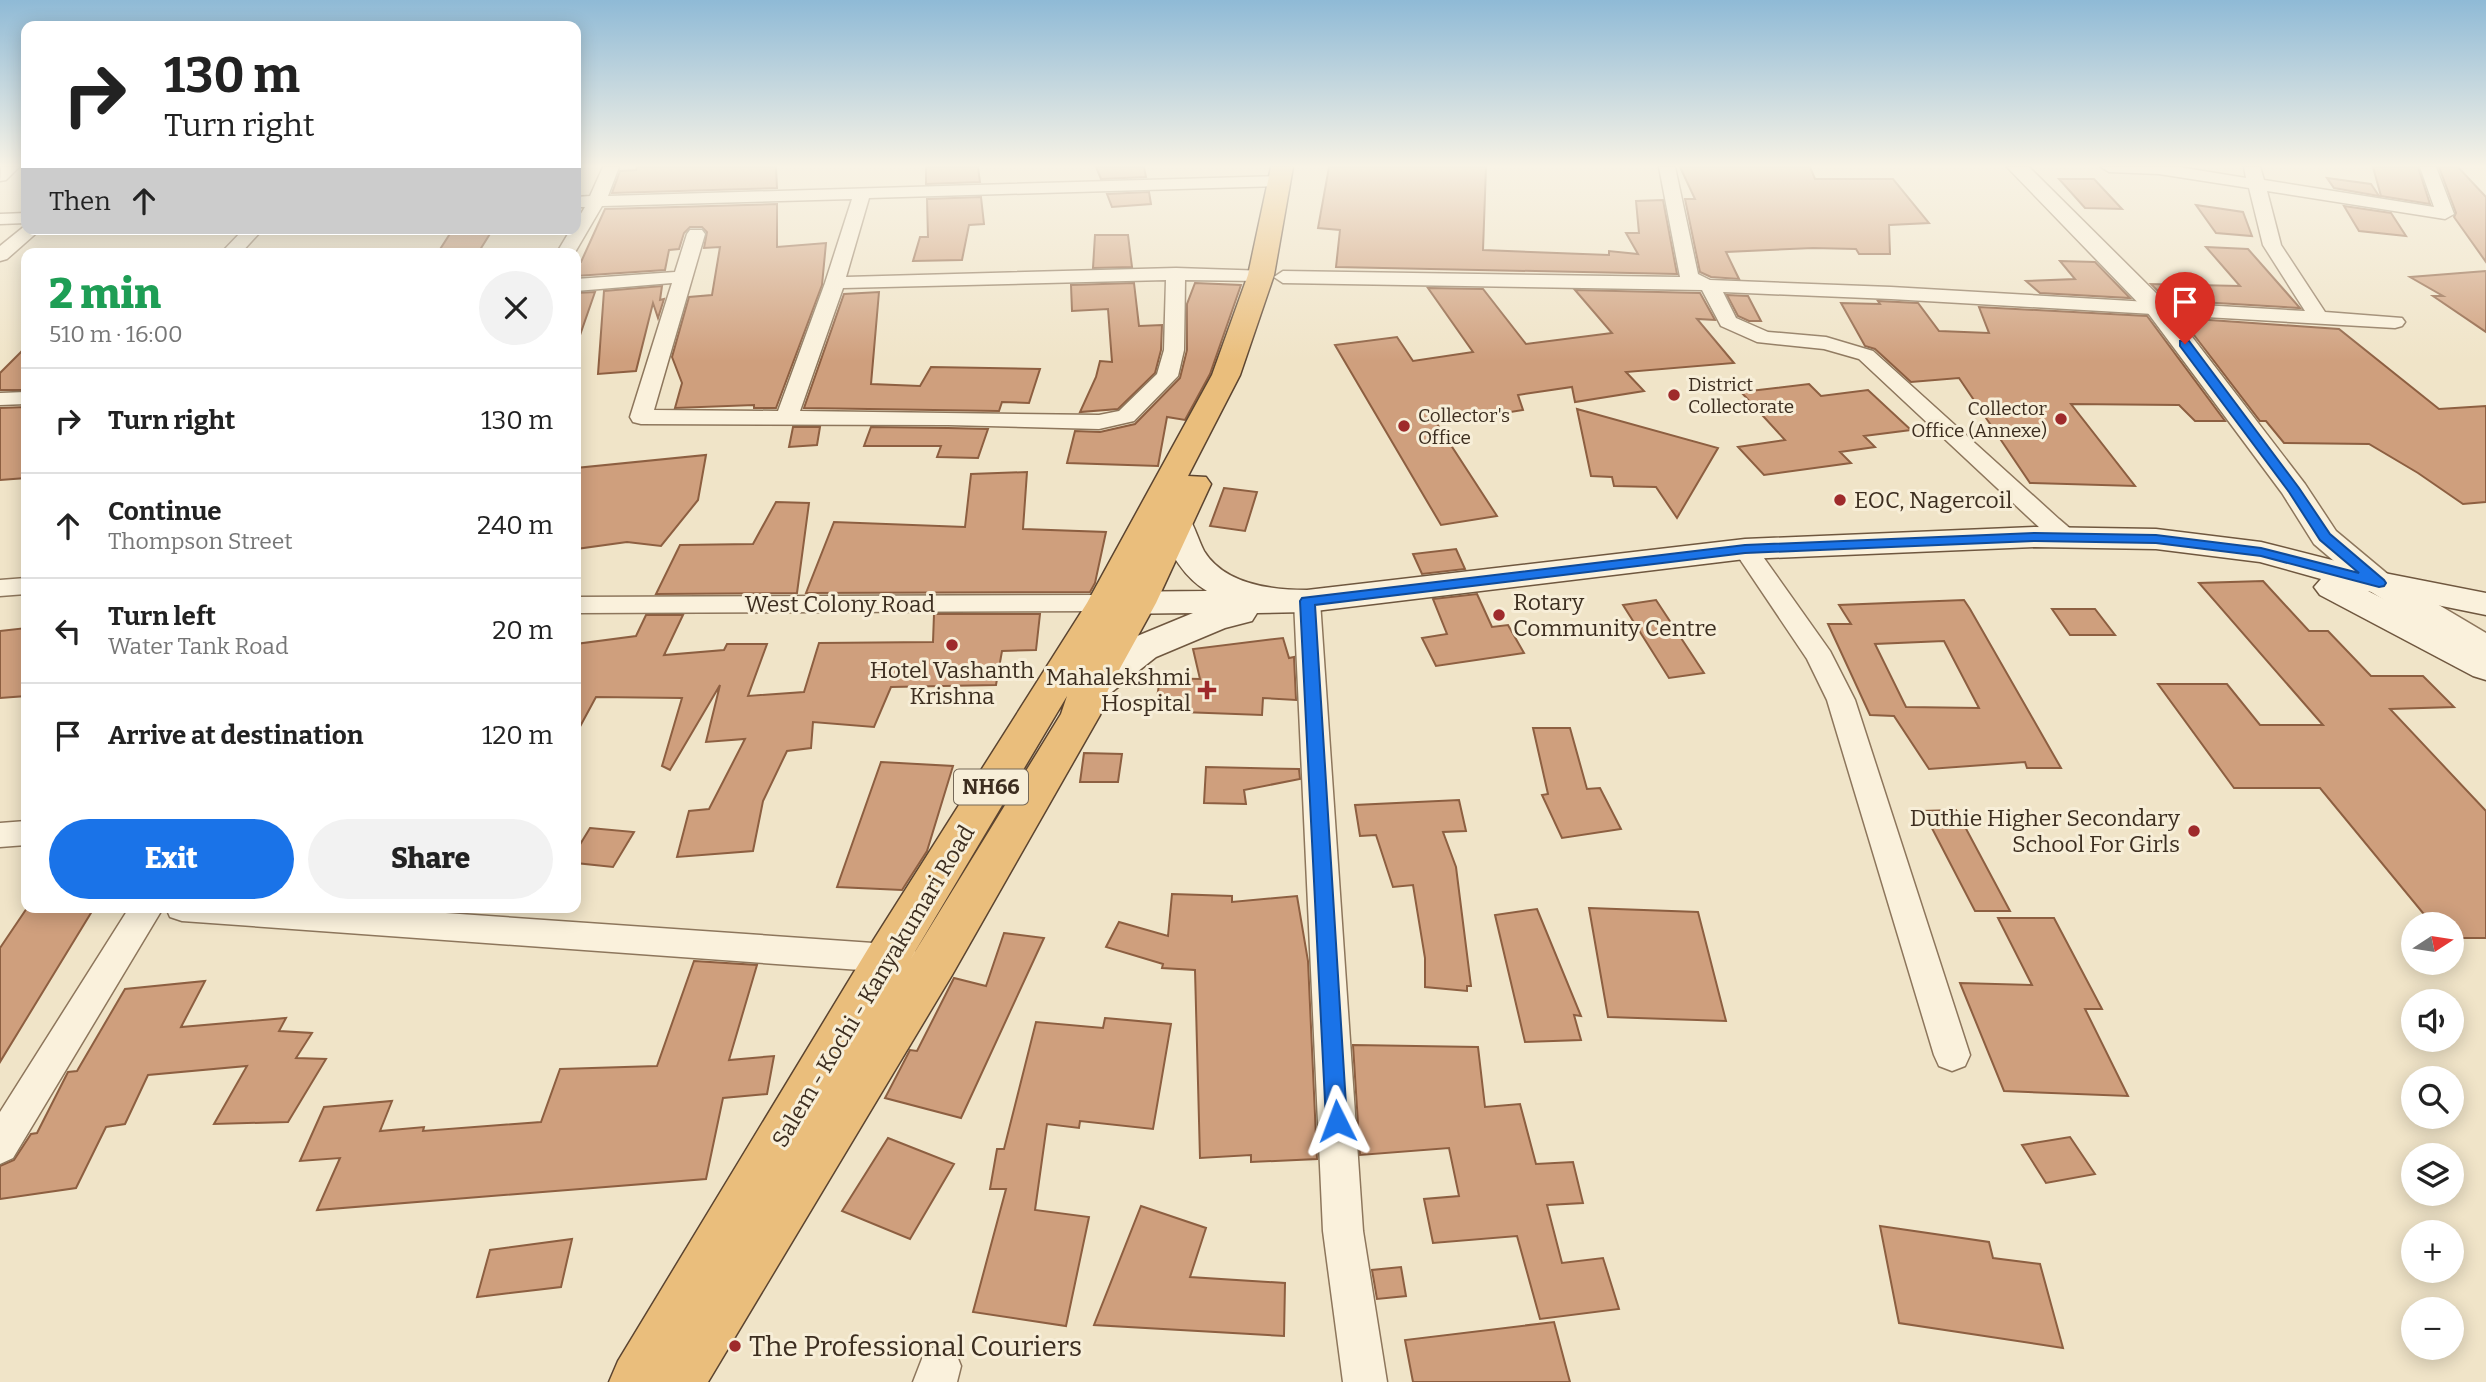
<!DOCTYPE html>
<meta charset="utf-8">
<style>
:root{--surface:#fff;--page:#f2f2f2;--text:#222;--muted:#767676;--line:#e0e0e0;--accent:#1a73e8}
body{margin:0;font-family:Bitter,serif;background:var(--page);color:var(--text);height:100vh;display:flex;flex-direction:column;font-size:26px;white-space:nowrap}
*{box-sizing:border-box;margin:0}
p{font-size:23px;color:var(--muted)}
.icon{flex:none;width:38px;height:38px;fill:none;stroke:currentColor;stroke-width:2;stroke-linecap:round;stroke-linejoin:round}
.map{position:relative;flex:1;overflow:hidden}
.sheet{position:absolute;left:21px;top:248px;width:560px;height:665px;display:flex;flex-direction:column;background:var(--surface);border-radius:14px;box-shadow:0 4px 18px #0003}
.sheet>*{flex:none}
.top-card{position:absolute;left:21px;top:21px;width:560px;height:214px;border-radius:14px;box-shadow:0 4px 18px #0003;background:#fff;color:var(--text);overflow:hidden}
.needle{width:46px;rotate:78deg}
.buttons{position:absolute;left:2401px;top:912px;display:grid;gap:14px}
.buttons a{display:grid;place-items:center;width:63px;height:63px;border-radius:50%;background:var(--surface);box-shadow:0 4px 18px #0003;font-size:35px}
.pin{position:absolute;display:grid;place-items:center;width:60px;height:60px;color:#fff;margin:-72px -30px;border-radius:50% 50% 50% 0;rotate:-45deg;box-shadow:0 0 7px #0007}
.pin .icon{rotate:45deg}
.me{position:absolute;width:77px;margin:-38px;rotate:357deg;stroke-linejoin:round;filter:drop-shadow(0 0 5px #0008)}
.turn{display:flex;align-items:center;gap:24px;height:147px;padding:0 28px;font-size:32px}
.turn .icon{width:91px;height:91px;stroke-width:2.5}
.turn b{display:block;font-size:49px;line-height:60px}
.then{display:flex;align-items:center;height:66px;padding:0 28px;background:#0003;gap:14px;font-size:26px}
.round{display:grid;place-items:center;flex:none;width:74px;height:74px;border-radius:37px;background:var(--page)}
.head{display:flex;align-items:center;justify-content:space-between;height:119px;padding:0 28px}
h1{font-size:42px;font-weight:800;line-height:52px;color:#1e9e55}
.primary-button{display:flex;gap:14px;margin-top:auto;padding:14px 28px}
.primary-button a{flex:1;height:80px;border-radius:42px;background:var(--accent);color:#fff;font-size:28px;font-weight:800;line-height:80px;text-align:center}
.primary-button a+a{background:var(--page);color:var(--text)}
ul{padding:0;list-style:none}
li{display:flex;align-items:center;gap:21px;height:105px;padding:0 28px;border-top:2px solid var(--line)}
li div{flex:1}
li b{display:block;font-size:26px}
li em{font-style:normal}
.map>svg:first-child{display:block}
.building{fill:#cf9f7d;stroke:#8d5f41;stroke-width:2;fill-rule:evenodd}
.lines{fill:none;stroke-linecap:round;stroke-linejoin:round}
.minor-casing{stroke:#8d765c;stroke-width:3}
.tertiary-casing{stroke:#8d765c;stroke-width:3}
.secondary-casing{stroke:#6f573f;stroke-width:3}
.trunk-casing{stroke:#5b4430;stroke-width:3}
.minor{fill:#faf1dc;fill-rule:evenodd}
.tertiary{fill:#faf1dc;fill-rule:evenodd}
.secondary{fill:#faf1dc;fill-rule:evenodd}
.trunk{fill:#eabe7c;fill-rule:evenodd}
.route{fill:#1a73e8;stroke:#114b97;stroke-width:2}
.poi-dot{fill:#9e2a2b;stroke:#f7eed8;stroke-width:2.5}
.labels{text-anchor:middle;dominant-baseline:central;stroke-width:6;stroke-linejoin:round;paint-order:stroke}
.far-poi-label{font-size:19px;fill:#3d2e20;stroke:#f7eed8;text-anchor:start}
.shield{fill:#f7eed8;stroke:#756857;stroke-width:2}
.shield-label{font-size:21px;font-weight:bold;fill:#3d2e20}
.poi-label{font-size:23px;fill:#3d2e20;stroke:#f7eed8;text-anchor:start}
.street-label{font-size:23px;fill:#3d2e20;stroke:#f7eed8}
.near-poi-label{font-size:28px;fill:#3d2e20;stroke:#f7eed8;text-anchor:start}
</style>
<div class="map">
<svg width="2486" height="1382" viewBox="0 0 2486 1382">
<rect width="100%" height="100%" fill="#f0e4c8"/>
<path class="building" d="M637,167H776L777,188L612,193L620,171L636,170Z
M926,167H978L980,182L926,184Z
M1096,167H1144L1146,177L1101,179Z
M1329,167H1486L1483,250L1609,255V251L1638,254L1626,233H1639L1636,201L1663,200L1677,274L1336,267L1340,230L1318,228Z
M1680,167H1810L1815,179H1893L1929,223L1889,225L1890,254H1859L1856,249L1813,248L1726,252L1739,279L1711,277L1700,272L1685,199H1695Z
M2373,167H2418L2430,204L2381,196Z
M2439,167H2458L2486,197V262L2454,217L2456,213Z
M2327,178L2371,184L2379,196L2334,188Z
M2059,179H2094L2122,209L2085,208Z
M1149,192L1151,204L1112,207L1107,194Z
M981,197L984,224L969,225L962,260L913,261L920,237H928L927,199Z
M777,204V247L826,243L822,285L776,408H754V405L675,408L682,383L672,357L689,297L712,295L720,247L704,248L707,232L702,227H690L684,233L679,249L669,250L665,270L576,276V262H581L605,209Z
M2196,205L2243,212L2252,236L2216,233Z
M2344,206L2391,213L2406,236L2359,231Z
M453,229H493L478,253L437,254Z
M1095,235H1128L1132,267L1093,268Z
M2206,247L2248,249L2300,308L2167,300L2151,284L2240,286Z
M2060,261L2095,262L2130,298L2040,293L2026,281L2075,279Z
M2486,271V332L2433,296H2443L2410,277Z
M1134,283L1139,326L1162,325L1161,350L1155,373L1118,409L1080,412L1096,377L1100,361L1112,362L1108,309L1072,311L1071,285Z
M1195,283L1241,285L1210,374L1185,420L1167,417L1158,466L1067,463L1075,431L1100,432L1135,424L1180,378L1187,350V304Z
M662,286L660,300L664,299L658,318L653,303L636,371L598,374L604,291Z
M1428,288L1483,289L1526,344L1612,333L1575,290L1700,293L1715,320L1697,319L1734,363L1626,372L1644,391L1575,402L1572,387L1518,395L1523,410L1486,416H1432L1497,516L1441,525L1335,345L1397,337L1413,361L1473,352Z
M595,292L579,338L576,337V293Z
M879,292L871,384L920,386L931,367L1040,369L1029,403L1002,402L999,411L804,408L844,294Z
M1727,295L1748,296L1761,321H1749L1738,316Z
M1878,301L1918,303L1939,331L1989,333L1979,307L2147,316L2225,421H2195L2179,405L2071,404L2135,486L2030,483L1959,378L1911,382L1875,349L1865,346L1841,303L1880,304Z
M2181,318L2339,329L2439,409L2486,406V502L2463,504L2418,473L2369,444L2284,443L2266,421H2260Z
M26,347V390H0V373Z
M1809,384L1821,396L1868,390L1911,430L1864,436L1875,447L1840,452L1851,463L1764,475L1738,447L1785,440L1741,392Z
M26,407V478L0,480V408Z
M1577,409L1718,448L1677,518L1656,487L1614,486L1612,477L1591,476Z
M793,427H820L817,445L789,447Z
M871,427L948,428L988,429L978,458L937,457L941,446H864Z
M706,455L698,500L661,546L627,542L576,549V468Z
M1027,472L1023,529L1106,532L1095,583L1090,592L806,593L834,522L965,527L971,474Z
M1224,488L1257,492L1245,531L1210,526Z
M776,502L809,503L797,593L656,594L680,545L753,544Z
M1456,549L1465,569L1422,574L1413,554Z
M2263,581L2309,631H2328L2371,676H2423L2454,707L2390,709L2486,811V938H2452V924H2432L2320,788H2234L2158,684H2227L2260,725H2323L2199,583Z
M1477,594L1492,627L1508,625L1524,653L1436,666L1422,638L1447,634L1433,599Z
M1656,600L1704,673L1669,678L1623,605Z
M1964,600L1970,609L2061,768H2027L2025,762L1929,769L1894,716L1870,715L1828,624H1851L1839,605ZM1944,641L1979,708L1906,707L1875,644Z
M2052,609H2095L2115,635H2070Z
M934,614H1040L1036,650L1002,651L996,685L891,687L874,727L813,722L811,748L787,751L763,801L753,851L677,857L689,811L709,809L745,739L706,742L720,685L670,770L662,766L682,698L596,697L576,734V644L636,636L646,615H683L664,655L724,650L727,644H767L748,696L804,692L819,643L933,642Z
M26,628V696L0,698V631Z
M1283,638L1289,658L1294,657L1296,700L1263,698L1262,715L1155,711L1160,678L1200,679L1193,649Z
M1533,728H1570L1587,789L1600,788L1621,829L1562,838L1542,795L1548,794Z
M1084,753L1122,754L1118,782H1080Z
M881,762L953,766L927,851L902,890L837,887Z
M1206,767L1299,769L1300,779L1244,790L1246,804L1204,803Z
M1459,800L1466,831L1443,832L1456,867L1471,986H1467V991L1425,987V958L1413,885L1393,887L1376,835L1360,836L1355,805Z
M1956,810L2010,911H1975L1923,811Z
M590,828L634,832L613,867L576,863V851Z
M1172,894L1232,896V902L1297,896L1308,961L1317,1159L1251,1162V1155L1200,1158L1195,970L1162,968L1163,964L1106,947L1119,922L1168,936Z
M27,908H94L0,1062V948Z
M1589,908L1698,912L1726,1021L1608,1017Z
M1537,909L1581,1016L1574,1015L1581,1040L1525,1042L1495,915Z
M1998,918H2054L2102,1009H2085L2128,1096L2004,1091L1960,983L2032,985Z
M1004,933L1044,938L961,1118L885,1098L910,1050L917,1051L954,978L986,986Z
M694,961L757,965L729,1060L774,1056L767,1094L723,1098L706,1179L317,1210L340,1158L300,1161L324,1107L392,1101L380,1131L424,1127L423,1131L541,1122L560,1069L657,1066Z
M205,981L181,1027L286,1018L279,1031L312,1033L296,1058L326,1059L288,1122L214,1124L247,1066L148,1075L125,1124L106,1127L76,1188L0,1199V1166L14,1160L31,1134L37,1133L68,1072L77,1071L125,989Z
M1105,1018L1171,1024L1153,1129L1080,1121L1079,1128L1047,1124L1035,1210L1089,1217L1066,1326L973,1312L1006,1189H990L997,1149H1004L1036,1022L1103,1028Z
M1353,1045L1478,1047L1485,1107L1520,1104L1536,1164L1573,1162L1583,1203L1547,1205L1562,1263L1603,1258L1619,1309L1540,1319L1517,1236L1433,1243L1424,1199L1459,1196L1449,1148L1360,1155Z
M2070,1137L2095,1174L2046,1183L2022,1145Z
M888,1138L954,1164L910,1239L842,1211Z
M1141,1206L1206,1228L1190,1277L1285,1283L1284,1336L1094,1325Z
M1880,1226L1989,1242L1993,1258L2040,1264L2063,1348L1899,1323Z
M572,1239L561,1287L477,1297L490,1250Z
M1401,1267L1406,1296L1377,1299L1372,1270Z
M1554,1322L1570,1382H1413L1405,1340Z"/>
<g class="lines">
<g class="minor-casing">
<path id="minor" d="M19,167L6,180L0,181L1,167Z
M603,167H619L608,196L1277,176L1285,181L1277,186L869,198L846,277L1176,268L1268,271L1270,275L1261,281L1185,280L1184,350L1178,376L1134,421L1099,429L948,425L641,424L633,422L630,417L672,283L576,291V279L675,272L687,234L690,230H702L705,234L654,410L778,411L825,283L852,199L602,206L574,254H556L571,229H576V222L585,207H576V197L590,196ZM1166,280L1164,350L1157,374L1119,411L1099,415L800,411L843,288Z
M1659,167H1675L1698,274L1710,280L1891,287L2305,311L2263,245L2249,188L2159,174L2109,172L2101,167H2179L2246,178L2244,167H2260L2264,180L2434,207L2420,167H2436L2454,214L2445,219L2267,191L2281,245L2325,312L2402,318L2405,322L2402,326L2395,328L1891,299L1723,292L1736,318L1768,332L1826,337L1873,351L2059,519L2080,537L2077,542C2061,546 2053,538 2041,529L1859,359L1824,349L1757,342L1721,326L1702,290L1283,283L1274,277L1283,271L1680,277Z
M26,213V223L0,224V214Z
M26,225V229H41L7,259L0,261V246Z
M244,229H263L240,254H220Z
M26,392V404L0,405V393Z
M1745,541L1754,544L1830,651L1855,700L1970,1055L1965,1066L1952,1071L1939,1066L1934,1055L1827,700L1807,659L1733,549L1736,544Z
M26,578V594L0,596V580Z
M1307,593L1316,595L1320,601L1363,1231L1387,1382H1343L1323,1231L1294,601L1298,595Z
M1105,595L1114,597L1118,603L1114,609L1105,611L576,613V597Z
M26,821V845L0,847V823Z
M129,908H163L13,1158L0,1164V1112Z
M166,908H374L902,945L914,949L919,959L914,969L902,973L182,921L170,917Z
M940,1345L955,1351L961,1366L957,1382H913L925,1351Z"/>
</g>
<g class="tertiary-casing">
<path id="tertiary" d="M2007,167H2029L2166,303L2305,484L2336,531L2390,576L2486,633V659L2474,656L2368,590L2314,544L2282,493L2148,313Z"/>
</g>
<g class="secondary-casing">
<path id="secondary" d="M1176,513L1188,516C1195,527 1198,539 1204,551C1225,585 1272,590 1307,590L1745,539L2035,527L2156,529L2261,542L2379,572L2486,593V615L2368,591L2486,651V680L2473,676L2320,595L2314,587L2321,579L2260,562L2156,549L2035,547L1745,559L1307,612L1257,613L1252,621L1225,628L1156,657L1103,699L1089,703L1075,699L1070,690L1075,681L1130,639L1193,613L1105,614L1092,611L1087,603L1092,595L1105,592L1207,591C1182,576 1168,550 1159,523L1164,516Z"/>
</g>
<g class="trunk-casing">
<path id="trunk" d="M1271,167H1293L1274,275L1240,375L1188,476L1206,477L1211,484L1156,603L1108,690L1100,715L952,975L708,1382H609L618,1361L871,944L1087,603L1212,375L1248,275ZM1067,696L1061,714L910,960Z"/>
</g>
<use href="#minor" class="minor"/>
<use href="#tertiary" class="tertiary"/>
<use href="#secondary" class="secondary"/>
<use href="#trunk" class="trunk"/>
</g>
<linearGradient id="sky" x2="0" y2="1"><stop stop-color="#8fbad6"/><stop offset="0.46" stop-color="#f8f3e6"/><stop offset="1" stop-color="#f8f3e6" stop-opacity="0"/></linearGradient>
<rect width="2486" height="361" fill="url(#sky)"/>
<path class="route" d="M2180,341H2189L2299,488L2330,534L2384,580L2386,583L2384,586L2379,587L2261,556L2156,543L2035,541L1745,553L1315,605L1347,1121L1344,1128L1337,1131L1329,1128L1326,1121L1300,601L1302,598L1745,545L2035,533L2156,535L2261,548L2359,573L2320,540L2289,492L2180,346Z"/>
<g class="poi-dot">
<circle cx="1674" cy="395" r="7"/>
<circle cx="2061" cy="419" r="7"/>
<circle cx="1404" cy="426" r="7"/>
<circle cx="1840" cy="500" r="7"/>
<circle cx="1499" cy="615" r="7"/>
<circle cx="952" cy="645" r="7"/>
<path d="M1203.5 679.5h7v7h7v7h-7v7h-7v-7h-7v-7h7z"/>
<circle cx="2194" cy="831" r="7"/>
<circle cx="735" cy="1346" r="7"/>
</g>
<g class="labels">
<g class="far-poi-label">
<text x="1688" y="384">District<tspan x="1688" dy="22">Collectorate</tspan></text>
<text x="2047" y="408" text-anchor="end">Collector<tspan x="2047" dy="22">Office (Annexe)</tspan></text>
<text x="1418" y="415">Collector's<tspan x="1418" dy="22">Office</tspan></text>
</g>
<rect class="shield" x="954" y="769.5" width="74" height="35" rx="5"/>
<g class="shield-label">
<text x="991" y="787">NH66</text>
</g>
<g class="poi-label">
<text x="1854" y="500">EOC, Nagercoil</text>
<text x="1513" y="602">Rotary<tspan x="1513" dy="26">Community Centre</tspan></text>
<text x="952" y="670" text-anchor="middle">Hotel Vashanth<tspan x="952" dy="26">Krishna</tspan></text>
<text x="1191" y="677" text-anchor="end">Mahalekshmi<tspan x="1191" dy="26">Hospital</tspan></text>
<text x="2180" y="818" text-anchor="end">Duthie Higher Secondary<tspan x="2180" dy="26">School For Girls</tspan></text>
</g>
<g class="street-label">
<text x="840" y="604">West Colony Road</text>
<text transform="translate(873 986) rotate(-59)">Salem - Kochi - Kanyakumari Road</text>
</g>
<g class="near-poi-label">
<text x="749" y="1346">The Professional Couriers</text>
</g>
</g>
</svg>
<div class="buttons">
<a><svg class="needle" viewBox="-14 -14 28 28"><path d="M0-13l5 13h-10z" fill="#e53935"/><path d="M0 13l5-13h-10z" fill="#767676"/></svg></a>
<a><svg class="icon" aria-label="sound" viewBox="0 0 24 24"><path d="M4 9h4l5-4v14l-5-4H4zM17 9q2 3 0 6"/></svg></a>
<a><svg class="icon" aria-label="search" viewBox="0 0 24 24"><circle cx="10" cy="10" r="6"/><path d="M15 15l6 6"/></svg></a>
<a><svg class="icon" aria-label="layers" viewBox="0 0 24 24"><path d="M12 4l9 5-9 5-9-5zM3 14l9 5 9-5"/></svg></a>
<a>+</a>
<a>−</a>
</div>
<div class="pin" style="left:2185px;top:344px;background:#d93025"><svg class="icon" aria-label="arrive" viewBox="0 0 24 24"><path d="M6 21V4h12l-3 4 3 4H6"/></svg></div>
<svg class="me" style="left:1337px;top:1121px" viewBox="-20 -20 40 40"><path d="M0-17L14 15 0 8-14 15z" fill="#1a73e8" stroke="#fff" stroke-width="4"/></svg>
<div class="top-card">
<div class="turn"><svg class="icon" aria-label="right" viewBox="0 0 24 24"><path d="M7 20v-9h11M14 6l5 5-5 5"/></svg><div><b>130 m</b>Turn right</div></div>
<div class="then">Then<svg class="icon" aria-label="ahead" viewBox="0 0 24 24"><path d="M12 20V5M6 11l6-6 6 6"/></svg></div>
</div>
<section class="sheet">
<div class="head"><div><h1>2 min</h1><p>510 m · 16:00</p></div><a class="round"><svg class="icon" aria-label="close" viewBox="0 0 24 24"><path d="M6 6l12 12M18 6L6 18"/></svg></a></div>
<ul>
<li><svg class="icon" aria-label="right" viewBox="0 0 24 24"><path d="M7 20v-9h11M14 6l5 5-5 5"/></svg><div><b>Turn right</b></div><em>130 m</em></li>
<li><svg class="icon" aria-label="ahead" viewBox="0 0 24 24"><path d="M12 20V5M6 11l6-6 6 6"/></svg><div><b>Continue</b><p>Thompson Street</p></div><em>240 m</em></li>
<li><svg class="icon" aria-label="left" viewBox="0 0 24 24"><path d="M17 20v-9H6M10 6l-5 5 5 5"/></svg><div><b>Turn left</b><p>Water Tank Road</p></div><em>20 m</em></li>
<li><svg class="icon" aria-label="arrive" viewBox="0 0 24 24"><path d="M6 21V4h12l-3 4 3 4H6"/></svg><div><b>Arrive at destination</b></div><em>120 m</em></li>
</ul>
<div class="primary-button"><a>Exit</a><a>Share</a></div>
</section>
</div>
